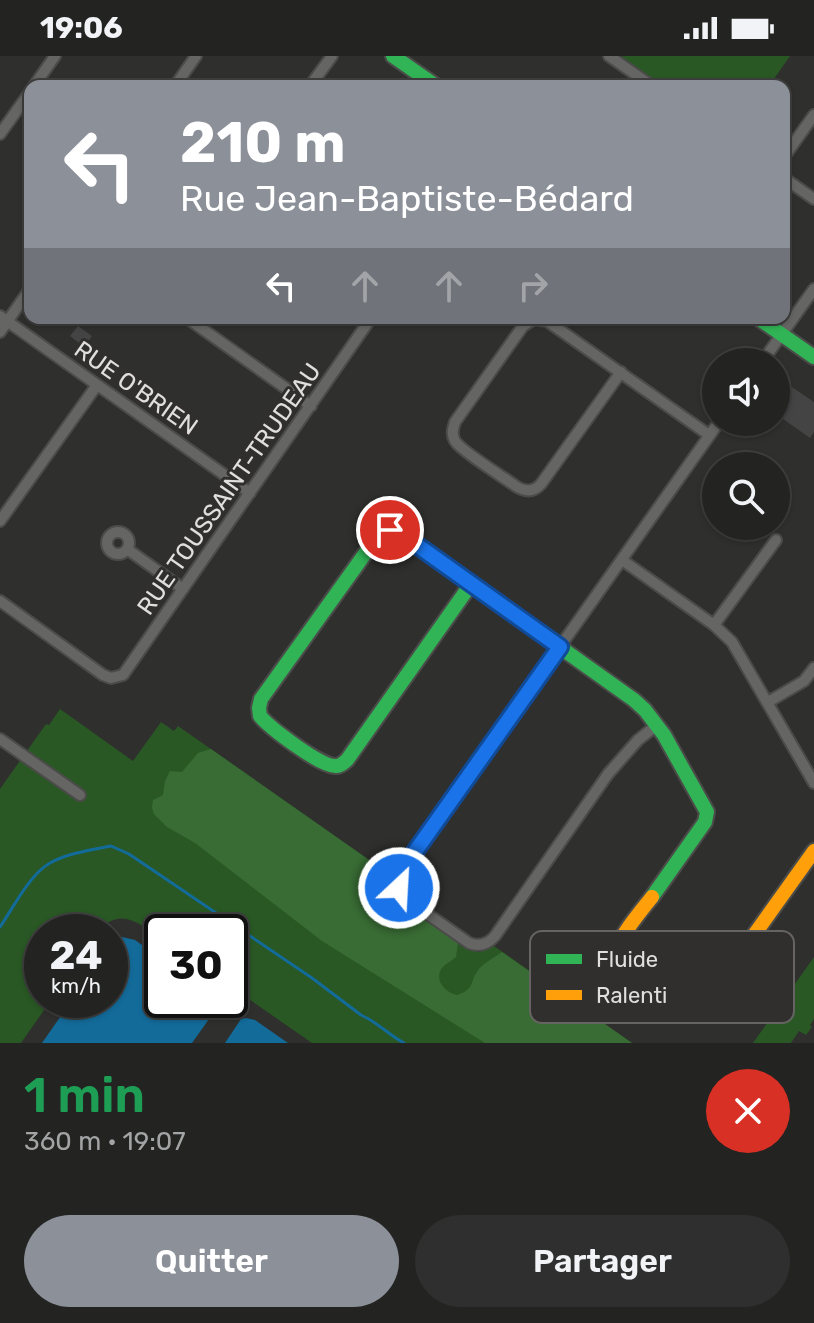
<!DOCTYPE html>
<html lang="fr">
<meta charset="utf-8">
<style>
:root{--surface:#232322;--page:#2f2f2f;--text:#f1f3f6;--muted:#a3a4a5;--line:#404040;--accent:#8c9099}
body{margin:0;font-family:Rubik,sans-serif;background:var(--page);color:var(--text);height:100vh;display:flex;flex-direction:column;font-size:30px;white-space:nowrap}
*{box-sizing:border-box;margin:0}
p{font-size:26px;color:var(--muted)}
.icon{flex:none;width:44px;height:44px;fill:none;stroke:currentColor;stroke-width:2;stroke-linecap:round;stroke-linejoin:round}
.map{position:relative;height:987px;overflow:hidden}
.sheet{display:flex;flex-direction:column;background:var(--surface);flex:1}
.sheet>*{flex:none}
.guide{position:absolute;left:24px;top:24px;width:766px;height:244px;border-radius:16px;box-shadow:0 2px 6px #0004,0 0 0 2px var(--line);background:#8c9099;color:#fff;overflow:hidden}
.buttons{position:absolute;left:702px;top:292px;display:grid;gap:16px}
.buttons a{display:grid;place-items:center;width:88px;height:88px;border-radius:50%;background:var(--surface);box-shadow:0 2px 6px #0004,0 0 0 2px var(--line);font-size:40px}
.speed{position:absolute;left:24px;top:858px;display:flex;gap:16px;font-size:40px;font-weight:700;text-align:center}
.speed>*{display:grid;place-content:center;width:104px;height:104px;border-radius:50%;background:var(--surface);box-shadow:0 2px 6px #0004,0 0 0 2px var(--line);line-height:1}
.speed small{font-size:20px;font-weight:400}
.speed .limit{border:4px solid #111;border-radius:12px;background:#fff;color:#111}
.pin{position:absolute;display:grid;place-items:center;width:68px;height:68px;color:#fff;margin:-34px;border:4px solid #fff;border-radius:50%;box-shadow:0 2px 8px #0007}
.me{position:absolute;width:88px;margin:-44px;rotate:25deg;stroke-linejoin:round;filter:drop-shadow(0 0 6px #0008)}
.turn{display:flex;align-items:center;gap:28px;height:168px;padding:0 24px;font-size:36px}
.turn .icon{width:104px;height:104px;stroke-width:2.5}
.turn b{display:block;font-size:56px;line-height:68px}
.lanes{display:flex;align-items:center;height:76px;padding:0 24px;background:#0003;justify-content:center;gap:40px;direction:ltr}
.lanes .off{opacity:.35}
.round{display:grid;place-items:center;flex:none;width:84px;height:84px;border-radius:42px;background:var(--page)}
.headline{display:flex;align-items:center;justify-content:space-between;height:136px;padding:0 24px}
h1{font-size:48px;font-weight:600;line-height:60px;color:#1e9e55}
.button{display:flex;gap:16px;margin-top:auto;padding:16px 24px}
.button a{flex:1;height:92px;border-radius:48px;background:var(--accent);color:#fff;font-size:32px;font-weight:600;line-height:92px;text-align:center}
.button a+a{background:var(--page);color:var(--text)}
.status{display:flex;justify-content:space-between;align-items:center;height:56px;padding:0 40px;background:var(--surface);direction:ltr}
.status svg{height:22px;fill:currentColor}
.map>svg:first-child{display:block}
.green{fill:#295824}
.forest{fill:#396c34}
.water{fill:#136b9a}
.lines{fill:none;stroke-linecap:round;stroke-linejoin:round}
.stream{stroke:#136b9a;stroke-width:3}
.building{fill:#454444}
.street-casing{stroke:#4b4b4a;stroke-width:14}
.fast-casing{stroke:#4b4b4a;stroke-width:18}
.slow-casing{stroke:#4b4b4a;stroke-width:18}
.street{stroke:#656564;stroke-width:10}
.fast{stroke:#30b455;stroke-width:14}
.slow{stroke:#ff9f0a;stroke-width:14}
.route-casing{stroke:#114b97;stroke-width:20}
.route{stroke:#1a73e8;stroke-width:14}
.labels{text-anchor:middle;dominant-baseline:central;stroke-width:6;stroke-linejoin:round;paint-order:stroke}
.street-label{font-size:24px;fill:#e0dfdd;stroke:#302f2d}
.key{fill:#302f2d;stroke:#656462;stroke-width:2}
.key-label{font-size:22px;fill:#e0dfdd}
</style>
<div class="status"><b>19:06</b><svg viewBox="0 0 49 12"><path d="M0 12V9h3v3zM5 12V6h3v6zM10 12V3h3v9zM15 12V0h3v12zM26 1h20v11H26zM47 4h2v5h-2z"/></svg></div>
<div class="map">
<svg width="814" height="987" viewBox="0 0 814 987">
<rect width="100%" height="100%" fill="#2f2f2e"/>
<path class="green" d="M623,0H790L769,30H663L622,1Z
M60,653L133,705L161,666L174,675L178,670L392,820V833L401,846L465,892L479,896L494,890L632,987H312L230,930V876H162V883C140,868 120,849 98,876H42V944H51L21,987H0V733L46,668L49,669Z
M814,901V963L810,969L812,971L806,979L799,975L791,987H753Z"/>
<path class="forest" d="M211,693L392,820V833L401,846L458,887L456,901C453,904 449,906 446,908C431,920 443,936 457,939C476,933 469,925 479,913C484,907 495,901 502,896L632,987H485L322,885L195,787L167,771L154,758L152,752L153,744L163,739L165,725L170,715L182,716L198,697Z"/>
<path class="water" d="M122,881L135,884L162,903V944H214L209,963L192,987H42L72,944H110V890L113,885Z
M246,962L255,964L288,987H225L241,963Z"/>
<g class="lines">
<path class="stream" d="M0,871C13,852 30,818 50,807C68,797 91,794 111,790L129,798L312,922L361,959C377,966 389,979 404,987"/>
</g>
<path class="building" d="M78,270L92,280L84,291L70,280Z
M786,327L814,346V376L810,382L776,358V341Z"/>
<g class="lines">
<g class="street-casing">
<path id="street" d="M609,0L652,30
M34,30L55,0
M175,30L196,0
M310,30L332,0
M0,78L30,36
M784,101L814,59
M784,122L814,143
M0,260L250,437
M187,262L311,350
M0,276L30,233
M762,306L814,233
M621,316L541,428C534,436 526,436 517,431C505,422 461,395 455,385C451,378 453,373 455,366L523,270L534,263L547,265L709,379
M0,465L97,329
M107 487a11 11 0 1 1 22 0a11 11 0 1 1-22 0Z
M127,493L183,533
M622,504L714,569L732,586L814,727
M0,545L103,619L111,622L123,619L371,262
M714,569L776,484
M768,646L804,625L814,612
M657,669L638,684L608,718L495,880C488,888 479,891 469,887L406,843C397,834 396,825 402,814L719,366
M0,683L80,739"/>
</g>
<g class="fast-casing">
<path id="fast" d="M393,0L436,30
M758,262L814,301
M471,528L347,704C343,707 341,710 336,710C321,711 270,672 260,660L259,652L261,643L377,481L387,474L400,477L634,644L645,654L664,679L707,756L705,766L652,841"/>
</g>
<g class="slow-casing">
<path id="slow" d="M652,841C642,854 614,886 614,902C614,908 616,909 619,914L680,956L691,958L699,956L814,795"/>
</g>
<use href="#street" class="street"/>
<use href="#fast" class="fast"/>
<use href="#slow" class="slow"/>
</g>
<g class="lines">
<g class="route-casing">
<path id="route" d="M390,474L400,477L560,591L402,814L398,825L399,832"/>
</g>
<use href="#route" class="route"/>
</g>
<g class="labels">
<g class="street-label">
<text transform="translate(136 332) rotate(35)">RUE O'BRIEN</text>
<text transform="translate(229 433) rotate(-55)">RUE TOUSSAINT-TRUDEAU</text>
</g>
</g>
<rect x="530" y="875" width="264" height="92" rx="12" class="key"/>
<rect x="546" y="898" width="36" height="10" fill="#30b455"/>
<rect x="546" y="934" width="36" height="10" fill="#ff9f0a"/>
<g class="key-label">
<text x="596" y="911">Fluide</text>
<text x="596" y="947">Ralenti</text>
</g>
</svg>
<div class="buttons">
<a><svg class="icon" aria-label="sound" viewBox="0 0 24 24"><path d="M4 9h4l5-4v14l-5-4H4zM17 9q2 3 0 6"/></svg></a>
<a><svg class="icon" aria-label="search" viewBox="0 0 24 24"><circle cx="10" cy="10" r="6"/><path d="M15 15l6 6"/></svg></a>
</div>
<div class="speed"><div>24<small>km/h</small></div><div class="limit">30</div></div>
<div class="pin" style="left:390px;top:474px;background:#d93025"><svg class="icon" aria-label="arrive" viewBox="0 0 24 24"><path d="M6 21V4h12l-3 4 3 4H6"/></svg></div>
<svg class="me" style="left:399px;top:832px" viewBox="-20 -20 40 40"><circle r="17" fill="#1a73e8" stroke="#fff" stroke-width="3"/><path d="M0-11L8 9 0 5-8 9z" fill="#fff"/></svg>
<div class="guide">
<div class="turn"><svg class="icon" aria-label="left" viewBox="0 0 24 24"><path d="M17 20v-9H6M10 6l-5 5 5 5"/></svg><div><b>210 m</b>Rue Jean-Baptiste-Bédard</div></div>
<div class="lanes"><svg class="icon" aria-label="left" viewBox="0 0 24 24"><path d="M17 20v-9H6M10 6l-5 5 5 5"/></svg><svg class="icon off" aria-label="ahead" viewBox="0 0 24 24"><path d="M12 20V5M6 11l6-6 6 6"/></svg><svg class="icon off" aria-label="ahead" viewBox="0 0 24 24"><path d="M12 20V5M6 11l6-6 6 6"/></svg><svg class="icon off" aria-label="right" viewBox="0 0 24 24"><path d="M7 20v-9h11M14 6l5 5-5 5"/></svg></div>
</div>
</div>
<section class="sheet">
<div class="headline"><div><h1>1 min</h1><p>360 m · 19:07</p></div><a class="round" style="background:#d93025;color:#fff"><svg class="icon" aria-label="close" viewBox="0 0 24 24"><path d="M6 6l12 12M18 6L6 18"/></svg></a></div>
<div class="button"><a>Quitter</a><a>Partager</a></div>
</section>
